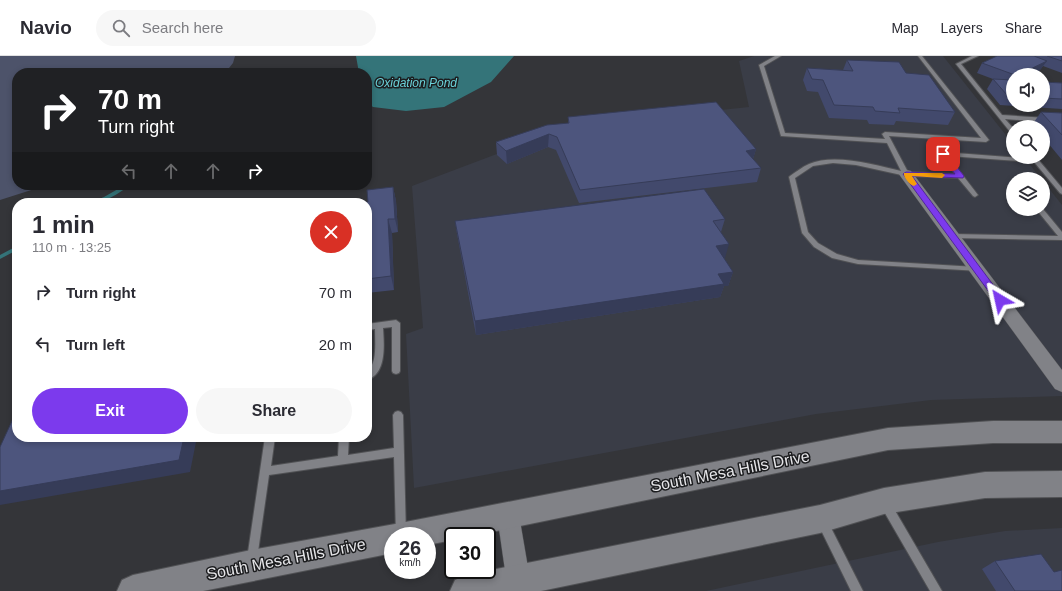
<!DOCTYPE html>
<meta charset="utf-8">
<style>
:root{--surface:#fff;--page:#f7f7f7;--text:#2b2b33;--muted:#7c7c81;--line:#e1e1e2;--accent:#7c3aed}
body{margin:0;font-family:Helvetica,sans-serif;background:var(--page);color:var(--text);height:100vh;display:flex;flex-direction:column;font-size:15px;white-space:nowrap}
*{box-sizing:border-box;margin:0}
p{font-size:13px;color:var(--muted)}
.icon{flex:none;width:22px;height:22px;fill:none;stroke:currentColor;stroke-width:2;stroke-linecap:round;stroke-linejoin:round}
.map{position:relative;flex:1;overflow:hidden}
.panel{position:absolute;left:12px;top:142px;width:360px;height:244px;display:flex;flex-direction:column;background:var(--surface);border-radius:16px;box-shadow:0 2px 6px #0003}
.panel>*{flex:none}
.hud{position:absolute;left:12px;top:12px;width:360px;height:122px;border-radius:16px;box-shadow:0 2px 6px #0003;background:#202124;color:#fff;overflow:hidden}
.tools{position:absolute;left:1006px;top:12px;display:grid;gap:8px}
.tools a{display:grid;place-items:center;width:44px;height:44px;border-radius:50%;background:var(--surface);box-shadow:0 2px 6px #0003;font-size:20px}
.speed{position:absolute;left:384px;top:471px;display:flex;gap:8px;font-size:20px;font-weight:700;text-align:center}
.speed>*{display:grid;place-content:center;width:52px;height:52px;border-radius:50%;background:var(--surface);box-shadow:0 2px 6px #0003;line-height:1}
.speed small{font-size:10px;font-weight:400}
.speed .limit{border:2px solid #111;border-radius:6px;background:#fff;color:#111}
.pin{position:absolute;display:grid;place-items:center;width:34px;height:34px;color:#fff;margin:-17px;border-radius:8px;box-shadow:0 2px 6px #0006}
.me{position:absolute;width:44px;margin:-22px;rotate:324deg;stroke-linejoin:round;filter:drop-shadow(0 0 3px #0008)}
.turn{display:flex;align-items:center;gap:14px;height:84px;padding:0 20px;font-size:18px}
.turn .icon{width:52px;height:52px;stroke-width:2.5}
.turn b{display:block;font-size:28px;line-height:34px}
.lanes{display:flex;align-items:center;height:38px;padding:0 20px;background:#0003;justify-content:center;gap:20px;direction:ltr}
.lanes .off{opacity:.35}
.round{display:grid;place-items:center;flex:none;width:42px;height:42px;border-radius:21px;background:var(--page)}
.head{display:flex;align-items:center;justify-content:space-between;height:68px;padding:0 20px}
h1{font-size:24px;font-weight:800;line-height:30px}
.button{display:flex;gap:8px;margin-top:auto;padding:8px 20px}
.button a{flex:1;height:46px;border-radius:24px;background:var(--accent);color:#fff;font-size:16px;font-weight:800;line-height:46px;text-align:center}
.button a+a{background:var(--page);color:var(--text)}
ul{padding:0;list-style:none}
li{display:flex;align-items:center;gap:12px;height:52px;padding:0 20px}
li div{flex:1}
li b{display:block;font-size:15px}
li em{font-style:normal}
header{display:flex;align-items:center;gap:24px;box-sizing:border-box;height:56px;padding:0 20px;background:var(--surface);border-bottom:1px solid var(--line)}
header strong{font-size:19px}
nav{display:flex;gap:22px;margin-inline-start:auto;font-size:14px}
.search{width:280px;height:36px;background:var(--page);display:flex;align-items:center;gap:10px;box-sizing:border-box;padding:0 14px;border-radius:22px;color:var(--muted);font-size:15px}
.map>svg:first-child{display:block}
.built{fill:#3a3d47}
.green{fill:#4d536a}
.water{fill:#347479}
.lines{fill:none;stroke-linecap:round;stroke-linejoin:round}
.stream{fill:#347479;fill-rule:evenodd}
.lane-casing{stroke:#505154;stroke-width:2}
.street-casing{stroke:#505154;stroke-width:1}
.secondary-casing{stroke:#505154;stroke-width:2}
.lane{fill:#818287;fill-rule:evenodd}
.street{fill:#818287;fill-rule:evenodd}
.secondary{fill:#818287;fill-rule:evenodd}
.wall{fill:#42496c}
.shaded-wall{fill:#363c58}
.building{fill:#4d557d;stroke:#363c58}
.route{fill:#7c3aed;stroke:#51269a}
.slow{fill:#f59e0b}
.labels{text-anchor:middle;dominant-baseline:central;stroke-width:3;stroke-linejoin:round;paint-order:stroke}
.far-water-label{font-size:12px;font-style:italic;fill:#6ad1d8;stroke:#1c1d1f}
.near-street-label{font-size:16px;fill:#e5e5e8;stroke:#1c1d1f}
</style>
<header>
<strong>Navio</strong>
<div class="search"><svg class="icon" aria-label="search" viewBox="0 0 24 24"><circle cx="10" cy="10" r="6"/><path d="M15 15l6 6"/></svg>Search here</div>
<nav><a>Map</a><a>Layers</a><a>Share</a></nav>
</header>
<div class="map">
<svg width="1062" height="535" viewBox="0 0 1062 535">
<rect width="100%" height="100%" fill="#343539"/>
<path class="built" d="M754,0H943L1013,88V101H1024L1041,123H1013V153H1043V125L1062,149V340L931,344L816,358L414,432L406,278L423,272L412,130L571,70L749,51L739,5Z
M1062,472V535H706L938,486L1005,475Z"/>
<path class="green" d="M0,0H235L233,7L225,17H17V129H47L0,144Z"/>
<path class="water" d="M356,0H514L491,26L444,51L406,55L373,51L367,46V17H359Z"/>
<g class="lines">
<path class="stream" d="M125,129H130C119,138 103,147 89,147L104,141Z
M17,190V194L0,203V199Z"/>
<g class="lane-casing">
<path id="lane" d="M775,0H781L764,10L785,77L885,83L882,78L885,76L981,82L918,0H922L989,84L986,86L889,80L908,116L955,118L940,98L943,96L1021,102L1022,103L1019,105L948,100L978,139L975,141L973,140L958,122L906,120L856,109L833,107L813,110L795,122L808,176L818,187L837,198L858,204L977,211H980L981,213L980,215L858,208L832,202L814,191L802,177L789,121L790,120C796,116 802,111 809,108C834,97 876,109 901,115L887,87L781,80L759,9Z
M972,0H978L961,8L1002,59L1062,63V67L1005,63L1013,72V78L1011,77L956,8Z
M1030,101H1036L1062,132V138L1060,137Z
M1036,153H1043L1062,176V184L953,182L950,180L953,178L1058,180Z
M396,264L400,267V315L399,317L396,318L393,317L392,315V271L383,272C384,288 387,318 367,324C367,315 372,312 374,303C376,293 375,283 375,273L367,274V268Z
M398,355L401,356L403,359L406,480H396L394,401L269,419L257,503L256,507L252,508L248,507L247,503L265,381H275L271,410L338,400L339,381H349L348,399L394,392L393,359L395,356Z
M886,444L890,446L942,535H930L882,452L881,449L882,446Z
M822,461L826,462L863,535H851L817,466L818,462Z"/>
</g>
<g class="street-casing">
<path id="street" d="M906,114L911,115L1062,314V336L1055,333L901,121L899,118L901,115Z
M508,448L516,451L519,459L532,535H508L497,459L500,451Z"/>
</g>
<g class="secondary-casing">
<path id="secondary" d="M993,365H1062V387H993L888,394L472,480H453V484L427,489V480H393V497L203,535H117L122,524L133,519L251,494L395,468L888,372Z
M1062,415V441L985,442L884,458L820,477L541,535H450L455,524L466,519L820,449L884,432L985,416Z"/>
</g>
<use href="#lane" class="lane"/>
<use href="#street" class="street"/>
<use href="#secondary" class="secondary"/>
</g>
<path class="wall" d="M997,0H1062V17L1043,10L1040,14L1031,19H1013V49H1043V26L1062,27V53L1000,49L987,33L993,23L977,17L982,7Z
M847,4L906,17L955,56L948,69L896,65L894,69L869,68L867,64L829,62L818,36L807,35L803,24L807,12L843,14Z
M1041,56L1062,57V104L1043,81V71H1034L1032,69Z
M568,61L756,93L753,103L761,112L757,126L579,147L556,94L548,91L507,108L497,99L496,86L568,67Z
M393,131L396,145L398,176L392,177L394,234L367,237V147L368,146Z
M725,163L721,176L725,202H724L733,216L728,230H724L720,241L476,279L457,178L455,165Z
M995,505L1062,535H996L982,513Z"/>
<path class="shaded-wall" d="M1047,5L1040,14L1031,19H1018Z
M549,78L548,91L507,108L506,95Z
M756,93L752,106L746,95Z
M393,131L396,145L398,176L395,163Z
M388,163L392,177L394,234L391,220Z
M729,188L725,202L712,204L716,190Z
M733,216L728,230H724L720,241L476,279L475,265L718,218Z
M184,381H197L190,416L0,449V435Z"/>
<path class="building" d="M997,0H1034L1047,5L1018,19H1015L982,7Z
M1047,0H1062V5Z
M847,4L899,6L906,17L929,19L955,56L898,52L900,57L875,55L873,51L834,49L823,24L812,23L807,12L853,15Z
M993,23L1013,24V40L1007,39Z
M1043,26L1062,27V43L1043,42Z
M716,46L756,93L746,95L761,112L580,134L557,81L549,78L506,95L496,86L547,69L569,67L568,61Z
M1041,56L1062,57V79Z
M393,131L395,163H388L391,220L367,223V147H354L368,146L367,134Z
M704,133L725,163L713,165L729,188L716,190L733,216L718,218L724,228L475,265L455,165Z
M17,354V381H184L179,404L0,435V391Z
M1041,498L1054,516L1062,514V535H1015L995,505Z"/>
<path class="route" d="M941,97H946L964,120L963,122L912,120L1003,242V247H997L903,118L906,116L955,118L940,98Z"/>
<path class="slow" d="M904,117H942L945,119L942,122L912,120L917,128L914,130C909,129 903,120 904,117Z"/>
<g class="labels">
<g class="far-water-label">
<text x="416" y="27">Oxidation Pond</text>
</g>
<g class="near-street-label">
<text transform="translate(730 415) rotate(-11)">South Mesa Hills Drive</text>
<text transform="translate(286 503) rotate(-11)">South Mesa Hills Drive</text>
</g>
</g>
</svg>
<div class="tools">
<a><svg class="icon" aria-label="sound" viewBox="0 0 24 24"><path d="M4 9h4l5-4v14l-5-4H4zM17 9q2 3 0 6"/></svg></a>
<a><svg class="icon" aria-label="search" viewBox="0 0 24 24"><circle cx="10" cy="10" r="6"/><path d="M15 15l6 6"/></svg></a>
<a><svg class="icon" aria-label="layers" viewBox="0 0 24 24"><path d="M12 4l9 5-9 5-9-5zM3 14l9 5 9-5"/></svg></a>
</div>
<div class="speed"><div>26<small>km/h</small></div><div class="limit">30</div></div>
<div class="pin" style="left:943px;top:98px;background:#d93025"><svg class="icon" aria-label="arrive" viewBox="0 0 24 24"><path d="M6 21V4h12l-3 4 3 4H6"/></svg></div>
<svg class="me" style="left:1000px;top:244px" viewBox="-20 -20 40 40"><path d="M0-17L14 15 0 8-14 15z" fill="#7c3aed" stroke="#fff" stroke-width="4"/></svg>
<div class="hud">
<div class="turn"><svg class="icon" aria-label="right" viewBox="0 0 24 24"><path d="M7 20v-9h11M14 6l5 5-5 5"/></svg><div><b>70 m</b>Turn right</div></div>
<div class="lanes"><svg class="icon off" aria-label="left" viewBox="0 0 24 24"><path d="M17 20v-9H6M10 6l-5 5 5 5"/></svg><svg class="icon off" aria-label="ahead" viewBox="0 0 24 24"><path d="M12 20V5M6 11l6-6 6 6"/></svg><svg class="icon off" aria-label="ahead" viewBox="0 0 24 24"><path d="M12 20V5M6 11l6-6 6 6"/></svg><svg class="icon" aria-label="right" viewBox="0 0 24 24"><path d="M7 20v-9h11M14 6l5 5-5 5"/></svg></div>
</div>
<section class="panel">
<div class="head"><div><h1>1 min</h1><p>110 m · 13:25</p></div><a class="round" style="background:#d93025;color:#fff"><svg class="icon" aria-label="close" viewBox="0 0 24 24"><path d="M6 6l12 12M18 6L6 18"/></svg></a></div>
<ul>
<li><svg class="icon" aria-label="right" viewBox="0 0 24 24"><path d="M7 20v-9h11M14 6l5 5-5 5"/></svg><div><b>Turn right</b></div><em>70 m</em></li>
<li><svg class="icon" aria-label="left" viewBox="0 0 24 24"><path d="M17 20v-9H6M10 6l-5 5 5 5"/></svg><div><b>Turn left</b></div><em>20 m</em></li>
</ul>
<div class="button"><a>Exit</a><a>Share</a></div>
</section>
</div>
